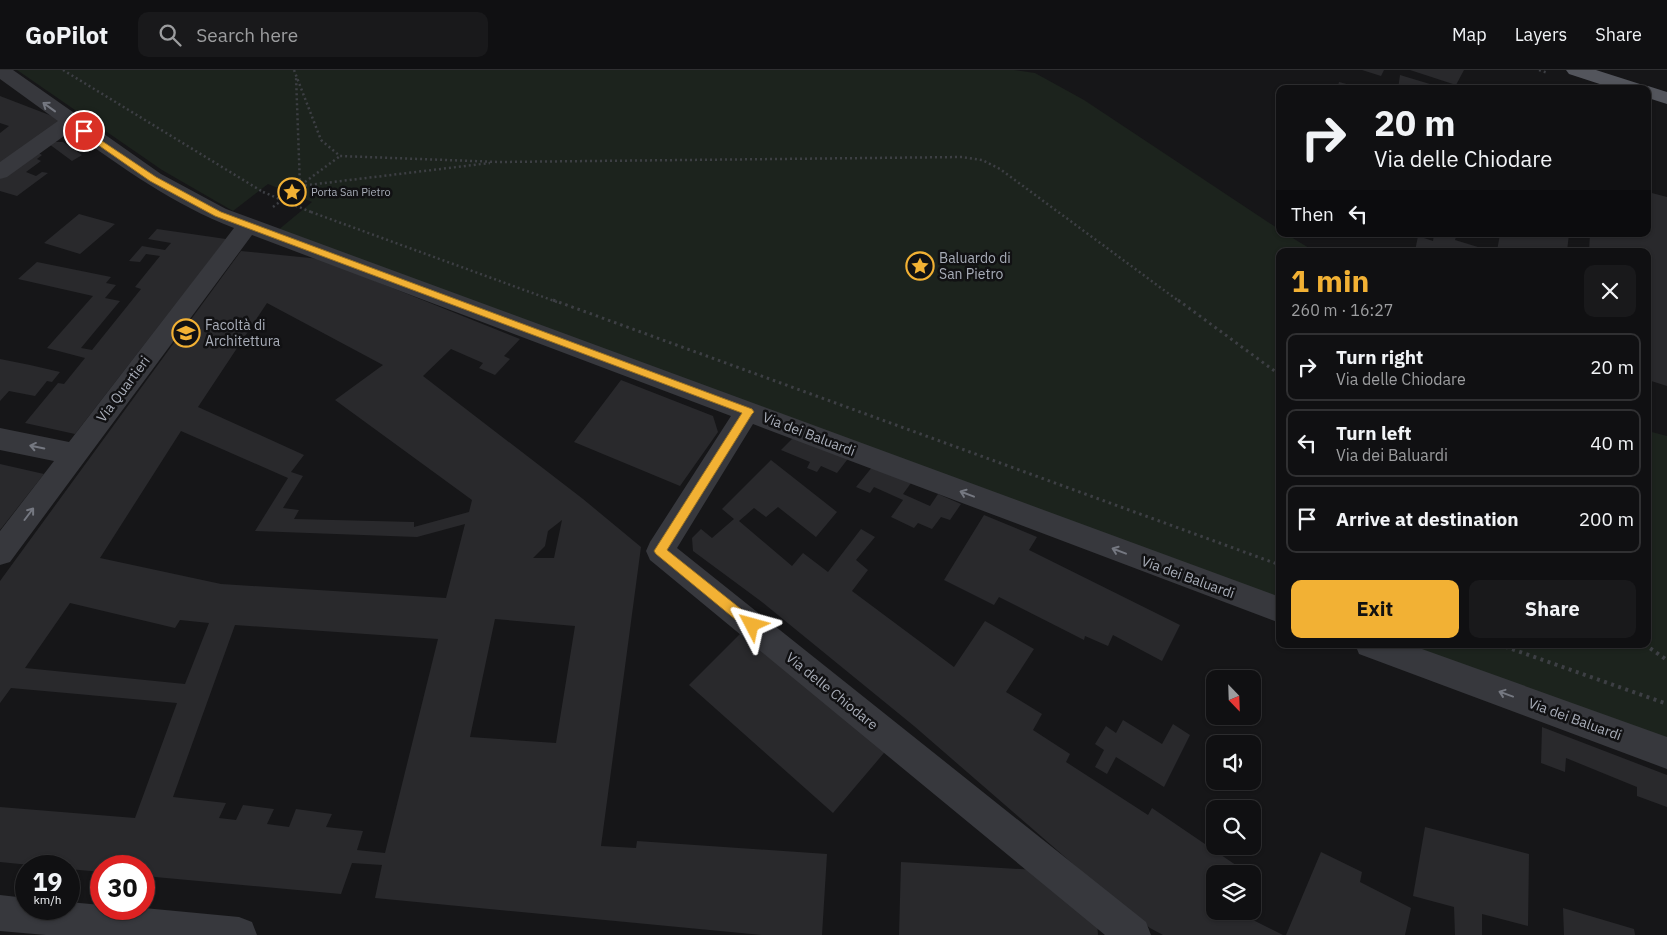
<!DOCTYPE html>
<meta charset="utf-8">
<style>
:root{--surface:#101012;--page:#19191b;--text:#f1f3f6;--muted:#9c9d9f;--line:#303032;--accent:#f2b134}
body{margin:0;font-family:"IBM Plex Sans",sans-serif;background:var(--page);color:var(--text);height:100vh;display:flex;flex-direction:column;font-size:19px;white-space:nowrap}
*{box-sizing:border-box;margin:0}
p{font-size:16px;color:var(--muted)}
.icon{flex:none;width:28px;height:28px;fill:none;stroke:currentColor;stroke-width:2;stroke-linecap:round;stroke-linejoin:round}
.map{position:relative;flex:1;overflow:hidden}
.details{position:absolute;left:1276px;top:178px;width:375px;height:400px;display:flex;flex-direction:column;background:var(--surface);border-radius:10px;box-shadow:0 1px 4px #0004,0 0 0 1px var(--line)}
.details>*{flex:none}
.guide{position:absolute;left:1276px;top:15px;width:375px;height:152px;border-radius:10px;box-shadow:0 1px 4px #0004,0 0 0 1px var(--line);background:#101012;color:var(--text);overflow:hidden}
.needle{width:32px;rotate:157deg}
.buttons{position:absolute;left:1206px;top:600px;display:grid;gap:10px}
.buttons a{display:grid;place-items:center;width:55px;height:55px;border-radius:10px;background:var(--surface);box-shadow:0 1px 4px #0004,0 0 0 1px var(--line);font-size:25px}
.speed{position:absolute;left:15px;top:785px;display:flex;gap:10px;font-size:25px;font-weight:700;text-align:center}
.speed>*{display:grid;place-content:center;width:65px;height:65px;border-radius:50%;background:var(--surface);box-shadow:0 1px 4px #0004,0 0 0 1px var(--line);line-height:1}
.speed small{font-size:12px;font-weight:400}
.speed .limit{border:8px solid #d22;background:#fff;color:#111}
.pin{position:absolute;display:grid;place-items:center;width:42px;height:42px;color:#fff;margin:-21px;border:2px solid #fff;border-radius:50%;box-shadow:0 1px 5px #0007}
.me{position:absolute;width:55px;margin:-28px;rotate:309deg;stroke-linejoin:round;filter:drop-shadow(0 0 4px #0008)}
.turn{display:flex;align-items:center;gap:18px;height:105px;padding:0 15px;font-size:22px}
.turn .icon{width:65px;height:65px;stroke-width:2.5}
.turn b{display:block;font-size:35px;line-height:42px}
.then{display:flex;align-items:center;height:48px;padding:0 15px;background:#0003;gap:10px;font-size:19px}
.round{display:grid;place-items:center;flex:none;width:52px;height:52px;border-radius:10px;background:var(--page)}
.overview{display:flex;align-items:center;justify-content:space-between;height:85px;padding:0 15px}
h1{font-size:30px;font-weight:700;line-height:38px;color:var(--accent)}
.cta{display:flex;gap:10px;margin-top:auto;padding:10px 15px}
.cta a{flex:1;height:58px;border-radius:10px;background:var(--accent);color:#111;font-size:20px;font-weight:700;line-height:58px;text-align:center}
.cta a+a{background:var(--page);color:var(--text)}
ul{padding:0;list-style:none}
li{display:flex;align-items:center;gap:15px;height:68px;margin:0 10px 8px;padding:0 5px;border:2px solid var(--line);border-radius:10px}
li div{flex:1}
li b{display:block;font-size:19px}
li em{font-style:normal}
header{display:flex;align-items:center;gap:30px;box-sizing:border-box;height:70px;padding:0 25px;background:var(--surface);border-bottom:1px solid var(--line)}
header strong{font-size:24px}
nav{display:flex;gap:28px;margin-inline-start:auto;font-size:18px}
.search{width:350px;height:45px;background:var(--page);display:flex;align-items:center;gap:12px;box-sizing:border-box;padding:0 18px;border-radius:10px;color:var(--muted);font-size:19px}
.map>svg:first-child{display:block}
.green{fill:#1c231d}
.building{fill:#29292c;fill-rule:evenodd}
.lines{fill:none;stroke-linecap:round;stroke-linejoin:round}
.path-far2{stroke:#3d3f44;stroke-width:2.5;stroke-dasharray:2 3;stroke-linecap:butt}
.path-far1{stroke:#3d3f44;stroke-width:3;stroke-dasharray:2.5 4;stroke-linecap:butt}
.path{stroke:#3d3f44;stroke-width:4;stroke-dasharray:3 4.5;stroke-linecap:butt}
.minor{fill:#37383d;fill-rule:evenodd}
.major{fill:#53555c;fill-rule:evenodd}
.path-bridge{stroke:#3d3f44;stroke-width:2.5;stroke-dasharray:2 3;stroke-linecap:butt}
.oneway{stroke:#757881}
.route{fill:#f2b134;stroke:#9d7322}
.labels{text-anchor:middle;dominant-baseline:central;stroke-width:5;stroke-linejoin:round;paint-order:stroke}
.far-poi-label{font-size:11px;fill:#a8adb8;stroke:#111113;text-anchor:start}
.poi-label{font-size:14px;fill:#a8adb8;stroke:#111113;text-anchor:start}
.street-label{font-size:14px;fill:#a8adb8;stroke:#111113}
</style>
<header>
<strong>GoPilot</strong>
<div class="search"><svg class="icon" aria-label="search" viewBox="0 0 24 24"><circle cx="10" cy="10" r="6"/><path d="M15 15l6 6"/></svg>Search here</div>
<nav><a>Map</a><a>Layers</a><a>Share</a></nav>
</header>
<div class="map">
<svg width="1667" height="865" viewBox="0 0 1667 865">
<rect width="100%" height="100%" fill="#161618"/>
<path class="green" d="M17,0H1014L1035,3L1084,30L1280,160V164H1286L1314,181H1280V531L277,161L312,132L268,114L233,141L162,100Z
M1648,361L1667,366V672L1397,574H1648Z"/>
<path class="building" d="M1362,0H1384L1381,6Z
M1410,0H1464L1456,15Z
M1400,5L1443,18V19H1398Z
M1339,12L1361,18V19H1337Z
M0,26L65,51L0,95V63L9,56L0,53Z
M54,72H63L82,85L72,91L49,74Z
M37,82L42,85L37,89L41,91L26,102L36,106L42,102L48,103L17,126L0,121V109Z
M1648,122L1667,127V316L1648,310V181H1589L1590,164H1648Z
M79,144L115,154L80,184L44,173Z
M157,159L226,169L75,364L25,353L58,313L64,314L85,288L47,278L93,226L18,209L37,192L111,207L106,213L116,215L105,228L120,231L81,278L92,280L141,219L135,217L160,186L146,184L140,192L129,191L142,176L165,180L171,173L148,169Z
M1434,164H1457L1455,170L1491,181H1415L1418,166L1433,171Z
M1500,164H1569L1567,181H1558L1549,178L1548,181H1497Z
M241,181L320,189L520,269L504,286L510,289L495,305L479,298L483,293L451,279L423,306L583,429L641,477L601,776L636,778L637,771L827,784L822,865H762L375,828L382,795L352,793L341,824L144,806V796H101V802L69,799V796H40L0,792V737L135,748L177,633L11,618L0,633V511ZM267,233L383,295L335,330L472,430L469,442L414,457V452L294,449L299,440L283,438L303,406L291,402L304,385L198,337ZM181,361L288,408L255,461L417,467L465,454L446,528L221,514L100,488ZM562,450L554,488H533L545,476L548,461ZM70,533L175,558L180,550L209,553L185,614L25,598ZM495,549L575,556L556,673L470,667ZM235,555L438,569L385,783L357,780L363,761L326,757L332,744L296,739L289,757L267,754L274,739L243,735L236,750L219,748L226,733L173,727Z
M0,289L30,295L60,302L52,312L47,311L35,326L9,321L0,331Z
M621,310L713,346L718,362L680,416L574,372Z
M798,363L850,386L837,403L821,396L817,402L807,398L810,392L781,380Z
M771,390L837,442L816,467L778,437L766,447L754,438L739,451L792,496L803,483L828,502L861,459L875,467L856,490L868,500L852,521L954,597L985,551L1034,579L1006,622L1042,644L1033,660L1070,684L1066,692L1148,745L1152,738L1249,804H1215V841H1243L1241,844L1283,865H1163L1150,858L1103,820L914,656L762,532L693,481L692,468L701,459L712,468L734,449L722,439Z
M0,394L44,404L0,460Z
M873,396L911,413L903,424L930,436L938,424L961,434L950,450L941,447L932,459L918,453L914,458L891,447L903,430L874,417L870,423L856,417Z
M984,445L1037,467L1029,480L1180,555L1162,591L1113,565L1108,576L1085,566L1084,570L999,527L994,535L944,510Z
M746,558L889,677L833,743L689,615Z
M1123,650L1162,674L1173,654L1190,665L1164,717L1116,687L1107,704L1095,697L1104,680L1095,674L1106,656L1116,663Z
M1542,657L1667,705V737L1637,726V717L1566,688L1565,702L1541,693Z
M1425,757L1529,784L1528,856L1482,844V865H1455L1454,837L1413,826Z
M1321,782L1362,802L1360,812L1411,838L1405,865H1286Z
M901,792L1037,800L1097,850L1098,865H899Z
M1563,838L1634,859L1635,865H1564Z"/>
<g class="lines">
<path class="path-far2" d="M63,0L263,122
M294,0L321,70L340,86L500,92L962,87L982,90L1000,99L1180,232
M1539,0L1548,3
M301,115L340,86
M300,116L490,93
M273,137L300,116L296,6
M311,142L557,232"/>
<path class="path-far1" d="M553,230L1280,495
M1178,230L1280,305"/>
<path class="path" d="M1498,574L1667,634
M1644,574L1667,590"/>
<path class="minor" d="M0,0H13L161,104L226,139L1280,527V553L753,354L677,478L1146,852L1151,865H1105L650,490L646,481L650,472L731,346L252,165L10,492L0,495V461L54,391L0,380V358L69,372L234,158C174,135 123,98 71,61L7,107L0,109V92L58,51L0,9Z
M1355,574H1408L1667,667V699L1359,584Z
M0,825L26,828V839H69V832L101,835V839L144,838L239,847L252,852L257,865H46L0,861Z"/>
<path class="major" d="M1566,0H1596L1643,15L1644,17L1648,16L1667,22V34L1648,28V19H1615L1569,4Z"/>
<path class="path-bridge" d="M263,122L311,142"/>
</g>
<defs><path id="oneway-shaft" d="M-6 0H5M1.5-3L5.5 0L1.5 3" fill="none" stroke-width="1.6" stroke-linecap="round" stroke-linejoin="round" transform="scale(1.25)"/></defs>
<g class="oneway">
<use href="#oneway-shaft" transform="translate(49 37) rotate(-144)"/>
<use href="#oneway-shaft" transform="translate(37 377) rotate(-168)"/>
<use href="#oneway-shaft" transform="translate(967 424) rotate(-159)"/>
<use href="#oneway-shaft" transform="translate(29 444) rotate(-53)"/>
<use href="#oneway-shaft" transform="translate(1119 481) rotate(-159)"/>
<use href="#oneway-shaft" transform="translate(1506 624) rotate(-160)"/>
</g>
<path class="route" d="M84,59L156,107L221,142L752,339L754,342L752,344L667,480L756,551L758,555L756,559L752,561L747,559L656,484L654,481L742,343L215,146L150,111L81,63V60Z"/>
<defs>
<g id="sight-ring" transform="scale(1.4375)"><circle r="9.5" fill="#111113" stroke="#f2b134" stroke-width="1.5"/><path d="M0-6L1.8-2.2L6-1.7L2.9 1.2L3.7 5.4L0 3.3L-3.7 5.4L-2.9 1.2L-6-1.7L-1.8-2.2Z" fill="#f2b134"/></g>
<g id="university-ring" transform="scale(1.4375)"><circle r="9.5" fill="#111113" stroke="#f2b134" stroke-width="1.5"/><path d="M0-5L7-2L0 1L-7-2ZM-4 1L0 2.5L4 1V4Q0 6-4 4Z" fill="#f2b134"/></g>
</defs>
<g fill-rule="evenodd">
<use href="#sight-ring" x="292" y="122"/>
<use href="#sight-ring" x="920" y="196"/>
<use href="#university-ring" x="186" y="263"/>
</g>
<g class="labels">
<g class="far-poi-label">
<text x="311" y="122">Porta San Pietro</text>
</g>
<g class="poi-label">
<text x="939" y="188">Baluardo di<tspan x="939" dy="16">San Pietro</tspan></text>
<text x="205" y="255">Facoltà di<tspan x="205" dy="16">Architettura</tspan></text>
</g>
<g class="street-label">
<text transform="translate(123 319) rotate(-53)">Via Quartieri</text>
<text transform="translate(809 364) rotate(21)">Via dei Baluardi</text>
<text transform="translate(1188 507) rotate(20)">Via dei Baluardi</text>
<text transform="translate(832 621) rotate(39)">Via delle Chiodare</text>
<text transform="translate(1575 649) rotate(20)">Via dei Baluardi</text>
</g>
</g>
</svg>
<div class="buttons">
<a><svg class="needle" viewBox="-14 -14 28 28"><path d="M0-13l5 13h-10z" fill="#e53935"/><path d="M0 13l5-13h-10z" fill="#9c9d9f"/></svg></a>
<a><svg class="icon" aria-label="sound" viewBox="0 0 24 24"><path d="M4 9h4l5-4v14l-5-4H4zM17 9q2 3 0 6"/></svg></a>
<a><svg class="icon" aria-label="search" viewBox="0 0 24 24"><circle cx="10" cy="10" r="6"/><path d="M15 15l6 6"/></svg></a>
<a><svg class="icon" aria-label="layers" viewBox="0 0 24 24"><path d="M12 4l9 5-9 5-9-5zM3 14l9 5 9-5"/></svg></a>
</div>
<div class="speed"><div>19<small>km/h</small></div><div class="limit">30</div></div>
<div class="pin" style="left:84px;top:61px;background:#d93025"><svg class="icon" aria-label="arrive" viewBox="0 0 24 24"><path d="M6 21V4h12l-3 4 3 4H6"/></svg></div>
<svg class="me" style="left:752px;top:555px" viewBox="-20 -20 40 40"><path d="M0-17L14 15 0 8-14 15z" fill="#f2b134" stroke="#fff" stroke-width="4"/></svg>
<div class="guide">
<div class="turn"><svg class="icon" aria-label="right" viewBox="0 0 24 24"><path d="M7 20v-9h11M14 6l5 5-5 5"/></svg><div><b>20 m</b>Via delle Chiodare</div></div>
<div class="then">Then<svg class="icon" aria-label="left" viewBox="0 0 24 24"><path d="M17 20v-9H6M10 6l-5 5 5 5"/></svg></div>
</div>
<section class="details">
<div class="overview"><div><h1>1 min</h1><p>260 m · 16:27</p></div><a class="round"><svg class="icon" aria-label="close" viewBox="0 0 24 24"><path d="M6 6l12 12M18 6L6 18"/></svg></a></div>
<ul>
<li><svg class="icon" aria-label="right" viewBox="0 0 24 24"><path d="M7 20v-9h11M14 6l5 5-5 5"/></svg><div><b>Turn right</b><p>Via delle Chiodare</p></div><em>20 m</em></li>
<li><svg class="icon" aria-label="left" viewBox="0 0 24 24"><path d="M17 20v-9H6M10 6l-5 5 5 5"/></svg><div><b>Turn left</b><p>Via dei Baluardi</p></div><em>40 m</em></li>
<li><svg class="icon" aria-label="arrive" viewBox="0 0 24 24"><path d="M6 21V4h12l-3 4 3 4H6"/></svg><div><b>Arrive at destination</b></div><em>200 m</em></li>
</ul>
<div class="cta"><a>Exit</a><a>Share</a></div>
</section>
</div>
